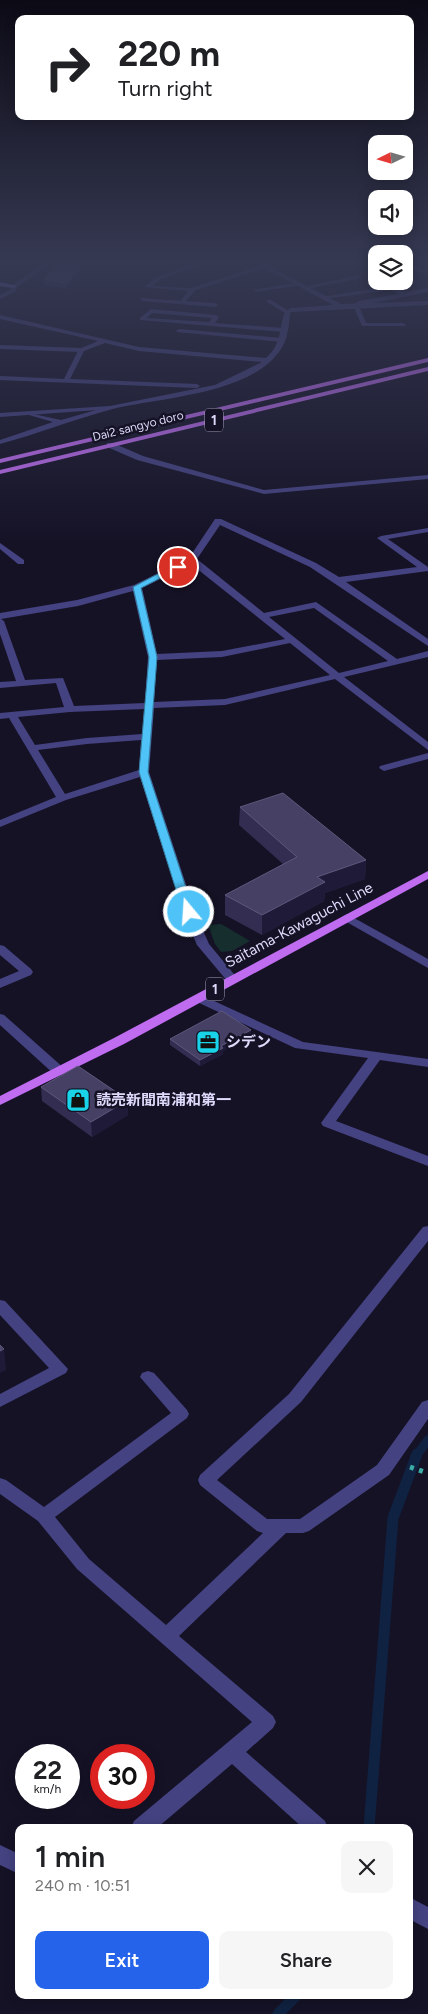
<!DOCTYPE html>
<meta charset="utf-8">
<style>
:root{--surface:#fff;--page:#f6f6f6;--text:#202124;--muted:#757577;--accent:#2563eb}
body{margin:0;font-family:Figtree,"Noto Sans JP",sans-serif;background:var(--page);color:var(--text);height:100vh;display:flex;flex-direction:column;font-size:19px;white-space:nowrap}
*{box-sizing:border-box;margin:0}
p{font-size:16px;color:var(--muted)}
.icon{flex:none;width:28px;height:28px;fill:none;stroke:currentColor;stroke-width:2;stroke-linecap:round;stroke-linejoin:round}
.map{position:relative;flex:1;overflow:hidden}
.side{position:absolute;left:15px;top:1824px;width:398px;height:175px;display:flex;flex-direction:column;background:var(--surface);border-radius:10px;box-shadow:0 2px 12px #0003}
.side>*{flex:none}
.banner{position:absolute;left:15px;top:15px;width:399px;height:105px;border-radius:10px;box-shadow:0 2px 12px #0003;background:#fff;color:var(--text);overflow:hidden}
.needle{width:32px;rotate:265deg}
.fabs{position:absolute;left:368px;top:135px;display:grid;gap:10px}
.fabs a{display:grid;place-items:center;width:45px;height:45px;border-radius:10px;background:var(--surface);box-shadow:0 2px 12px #0003;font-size:25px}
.speed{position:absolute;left:15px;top:1744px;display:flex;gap:10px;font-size:25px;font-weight:700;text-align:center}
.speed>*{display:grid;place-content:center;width:65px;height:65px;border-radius:50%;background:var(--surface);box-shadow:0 2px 12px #0003;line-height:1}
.speed small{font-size:12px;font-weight:400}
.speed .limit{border:8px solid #d22;background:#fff;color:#111}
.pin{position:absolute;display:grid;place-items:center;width:42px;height:42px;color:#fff;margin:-21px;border:2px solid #fff;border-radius:50%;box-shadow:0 1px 5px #0007}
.me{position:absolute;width:55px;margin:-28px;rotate:342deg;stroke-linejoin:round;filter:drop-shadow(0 0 4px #0008)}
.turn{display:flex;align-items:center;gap:18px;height:105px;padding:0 20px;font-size:22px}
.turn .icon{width:65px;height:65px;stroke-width:2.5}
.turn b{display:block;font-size:35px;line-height:42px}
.round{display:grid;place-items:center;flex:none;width:52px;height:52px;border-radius:10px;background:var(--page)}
.head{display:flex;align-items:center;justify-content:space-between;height:85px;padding:0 20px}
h1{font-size:30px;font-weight:600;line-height:38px}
.button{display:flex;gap:10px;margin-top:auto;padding:10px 20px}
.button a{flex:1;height:58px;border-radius:10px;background:var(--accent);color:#fff;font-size:20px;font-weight:600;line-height:58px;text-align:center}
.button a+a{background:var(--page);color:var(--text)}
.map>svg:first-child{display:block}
.green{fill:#162f2e}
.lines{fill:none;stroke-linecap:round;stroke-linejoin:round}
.stream-far1{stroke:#102241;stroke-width:9}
.stream{stroke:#102241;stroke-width:11}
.path{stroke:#3caea7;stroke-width:5;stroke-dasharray:4 5.5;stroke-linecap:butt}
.lane{fill:#444280;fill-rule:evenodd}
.street{fill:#444280;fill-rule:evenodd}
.secondary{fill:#7e7bf2;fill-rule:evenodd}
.primary{fill:#bf6cf1;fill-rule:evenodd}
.wall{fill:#342d52}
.shaded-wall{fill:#201a39}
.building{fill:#464064;stroke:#5e587c}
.route{fill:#4fc3f7;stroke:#337fa1}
.labels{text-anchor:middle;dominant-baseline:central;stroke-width:5;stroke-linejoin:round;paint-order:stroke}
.far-street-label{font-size:12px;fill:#dedafb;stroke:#151226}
.shield{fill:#151226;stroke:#a29ebb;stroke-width:1}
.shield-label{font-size:14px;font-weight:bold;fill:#dedafb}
.street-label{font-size:15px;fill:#dedafb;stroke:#151226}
.poi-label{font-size:15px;font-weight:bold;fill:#dedafb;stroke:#151226;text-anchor:start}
</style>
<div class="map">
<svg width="428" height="2014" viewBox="0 0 428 2014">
<rect width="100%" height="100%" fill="#151226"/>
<path class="green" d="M221,924L250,941L232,951L221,952L215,944L208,925Z"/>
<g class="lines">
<path class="stream-far1" d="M416,1456L428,1440"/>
<path class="stream" d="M369,1828L393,1518L417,1454
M278,2014L297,1995"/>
<path class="path" d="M410,1467L428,1473"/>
<path class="lane" d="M360,275L362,278L306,289L303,287Z
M300,282L302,285L256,292L253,290Z
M392,286L405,292L428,288V292L359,306L366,323H403L406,325L405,326H362L353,305L359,301L398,294L391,290L324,299L321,297Z
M140,298L215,303L218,305L215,307L142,301Z
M267,300H271L290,312L285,313L267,302Z
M151,309L216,315L219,317L215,323L284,328L287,330L284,332L140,320V318ZM152,313L212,318L209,322L147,318Z
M179,329L282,338L285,340L282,342L177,332L176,331Z
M0,345L81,348L84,350L81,352L0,349Z
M110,406L112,407V409L0,417V413Z
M0,945L4,946L31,969L33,972L31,975L0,988V979L19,971L0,955Z
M0,1014L4,1015L65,1069L67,1072L65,1075H55L0,1025Z"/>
<path class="street" d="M47,262H54L17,287L15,292L0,299V295L10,290L12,285Z
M199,262H207L161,279L153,286L191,288L260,266V264L280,262L269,266L341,304L428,301V305L292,312L290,313C289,325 288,339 281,349C250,396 158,397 109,410C72,420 37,434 0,444V440L53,422L29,415V413L61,420L110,406L215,385L262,362L139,351L105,343L84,351L70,379L197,384L200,386L197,388L0,380V376L64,379L79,349L98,341L0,319V315L139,347L266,358C282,344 279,328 285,311L291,308L333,305L264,268L196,290L183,304L180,302L188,291L144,287L157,277Z
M404,263L428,270V274L404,267Z
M107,443H113L143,456L264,490L428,475V479L264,494L137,460L107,447Z
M215,519H221L316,563L339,577L417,567L377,538L381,536L428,528V532L388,539L428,567V571L346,582L428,639V646L310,567L220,525L197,559L264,613L316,602L397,659L428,651V657L344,677L428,742V750L335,679L225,705L154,708L149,772L195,912L209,944L238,979L232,983L228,982L197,945L183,912L140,777L66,800L0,827V820L56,797L9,718L0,719V713L64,707L56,683L0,688V682L16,681L0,634V613L77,600L134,585L189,558ZM191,564L285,639L222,651L157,654L142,588ZM133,591L148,657L145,703L74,706L63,678L25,680L4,621L1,619L78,606ZM314,608L388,661L339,673L269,617ZM290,643L330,675L225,699L154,702L157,660L222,657ZM144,709L142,734L87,738L35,745L18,717L70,712ZM141,740L139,770L65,794L38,750L87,744Z
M0,543L24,560V564H18L0,549Z
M428,753V759L384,771L379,768L380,766Z
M347,914L428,959V968L343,920L341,918L343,916Z
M199,994L303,1042L428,1059V1067L380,1060L336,1121L428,1156V1166L323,1126L321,1123L368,1058L295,1048L195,1001L193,998Z
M428,1226V1241L301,1402L217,1480L267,1519H300L377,1465L422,1402L428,1400V1419L389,1475L309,1531L303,1533H286L179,1636L273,1716L276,1722L273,1728L246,1752L325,1821L328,1828H303L232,1764L157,1828H131L134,1821L252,1722L77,1569L38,1521L0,1494V1478L6,1480L44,1507L171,1413L140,1377L142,1373L148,1371L154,1373L187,1410L189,1414L187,1418L55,1517L89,1559L166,1625L263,1533L257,1531L200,1485L198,1480L200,1475L289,1394L423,1227Z
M0,1300L5,1301L68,1369L66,1373L0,1407V1394L49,1368L0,1315Z
M0,1845L19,1854V1874L0,1865Z
M409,1897L428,1907V1929L409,1919Z"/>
<path class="secondary" d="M0,282L17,286L14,288L0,286Z"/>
<path class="primary" d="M428,358V362L0,463V459Z
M428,367V371L0,474V470Z
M428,871V879L124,1044L0,1105V1096L114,1038Z"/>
</g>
<path class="wall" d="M89,262L67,289L44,285V279Z
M240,807L366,860L365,879L325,893L324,901L262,935L225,915V895L283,864L239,825Z
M251,1035L223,1051V1054L200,1066L170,1045V1039Z
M41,1087L128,1100V1115L92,1137L42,1101Z"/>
<path class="shaded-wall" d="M84,262H89L67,289V283Z
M366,860L365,879L325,893L324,901L262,935V915L317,877Z
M251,1030V1035L223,1051V1054L200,1066V1060L221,1046Z
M128,1100V1115L92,1137L91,1122Z
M4,1349L6,1370L0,1373V1351Z"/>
<path class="building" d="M58,262H84L67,283L44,279Z
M283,793L366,860L317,877L325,882L262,915L225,895L297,857L240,807Z
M222,1011L251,1030L221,1046L223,1048L200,1060L170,1039Z
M78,1066L128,1100L91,1122L41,1087Z
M0,1345L4,1349L0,1351Z"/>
<linearGradient id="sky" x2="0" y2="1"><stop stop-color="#0c0a15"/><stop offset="0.48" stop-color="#353952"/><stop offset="1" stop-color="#353952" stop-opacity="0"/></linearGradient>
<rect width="428" height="544" fill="url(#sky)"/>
<path class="route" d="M175,565L182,567L141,588L157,657L148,772L194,912L189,916L183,912L139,772L149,657L133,587Z"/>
<defs>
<g id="office-square" transform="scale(1.25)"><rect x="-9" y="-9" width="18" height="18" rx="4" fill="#19d4e9" stroke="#151226"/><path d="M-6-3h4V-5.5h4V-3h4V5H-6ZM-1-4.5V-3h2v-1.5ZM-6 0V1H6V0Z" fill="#111"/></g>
<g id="shop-square" transform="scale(1.25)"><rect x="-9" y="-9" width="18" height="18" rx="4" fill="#19d4e9" stroke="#151226"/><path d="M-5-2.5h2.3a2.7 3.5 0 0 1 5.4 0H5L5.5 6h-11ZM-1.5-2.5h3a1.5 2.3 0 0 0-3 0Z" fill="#111"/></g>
</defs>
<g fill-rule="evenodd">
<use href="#office-square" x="208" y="1042"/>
<use href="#shop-square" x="78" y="1100"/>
</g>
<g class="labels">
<g class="far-street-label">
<text transform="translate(138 426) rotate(-14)">Dai2 sangyo doro</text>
</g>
<g class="shield">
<rect x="205" y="408.5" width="18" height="23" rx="4"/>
<rect x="206" y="977.5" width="18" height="23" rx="4"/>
</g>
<g class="shield-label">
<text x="214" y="420">1</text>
<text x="215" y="989">1</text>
</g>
<g class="street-label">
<text transform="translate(299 925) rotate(-28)">Saitama-Kawaguchi Line</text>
</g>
<g class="poi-label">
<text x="226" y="1042">シデン</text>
<text x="96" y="1100">読売新聞南浦和第一</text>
</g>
</g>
</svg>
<div class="fabs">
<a><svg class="needle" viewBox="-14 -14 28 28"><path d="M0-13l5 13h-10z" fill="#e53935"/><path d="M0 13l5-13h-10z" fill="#757577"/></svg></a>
<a><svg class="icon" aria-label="sound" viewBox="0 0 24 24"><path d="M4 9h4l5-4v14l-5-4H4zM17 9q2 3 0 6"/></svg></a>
<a><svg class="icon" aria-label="layers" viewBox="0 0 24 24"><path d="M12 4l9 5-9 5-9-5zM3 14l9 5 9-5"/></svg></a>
</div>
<div class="speed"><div>22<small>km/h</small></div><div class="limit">30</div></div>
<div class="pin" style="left:178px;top:567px;background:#d93025"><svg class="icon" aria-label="arrive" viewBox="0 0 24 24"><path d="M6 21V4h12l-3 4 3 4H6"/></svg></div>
<svg class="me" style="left:189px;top:912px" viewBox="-20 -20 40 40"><circle r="17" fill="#4fc3f7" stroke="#fff" stroke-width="3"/><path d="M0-11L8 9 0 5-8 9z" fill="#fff"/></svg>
<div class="banner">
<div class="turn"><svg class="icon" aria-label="right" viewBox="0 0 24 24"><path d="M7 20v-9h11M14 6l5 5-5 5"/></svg><div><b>220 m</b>Turn right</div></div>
</div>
<section class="side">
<div class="head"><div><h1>1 min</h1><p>240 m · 10:51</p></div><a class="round"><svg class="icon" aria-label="close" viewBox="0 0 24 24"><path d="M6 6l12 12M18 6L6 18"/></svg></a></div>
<div class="button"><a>Exit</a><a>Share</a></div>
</section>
</div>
